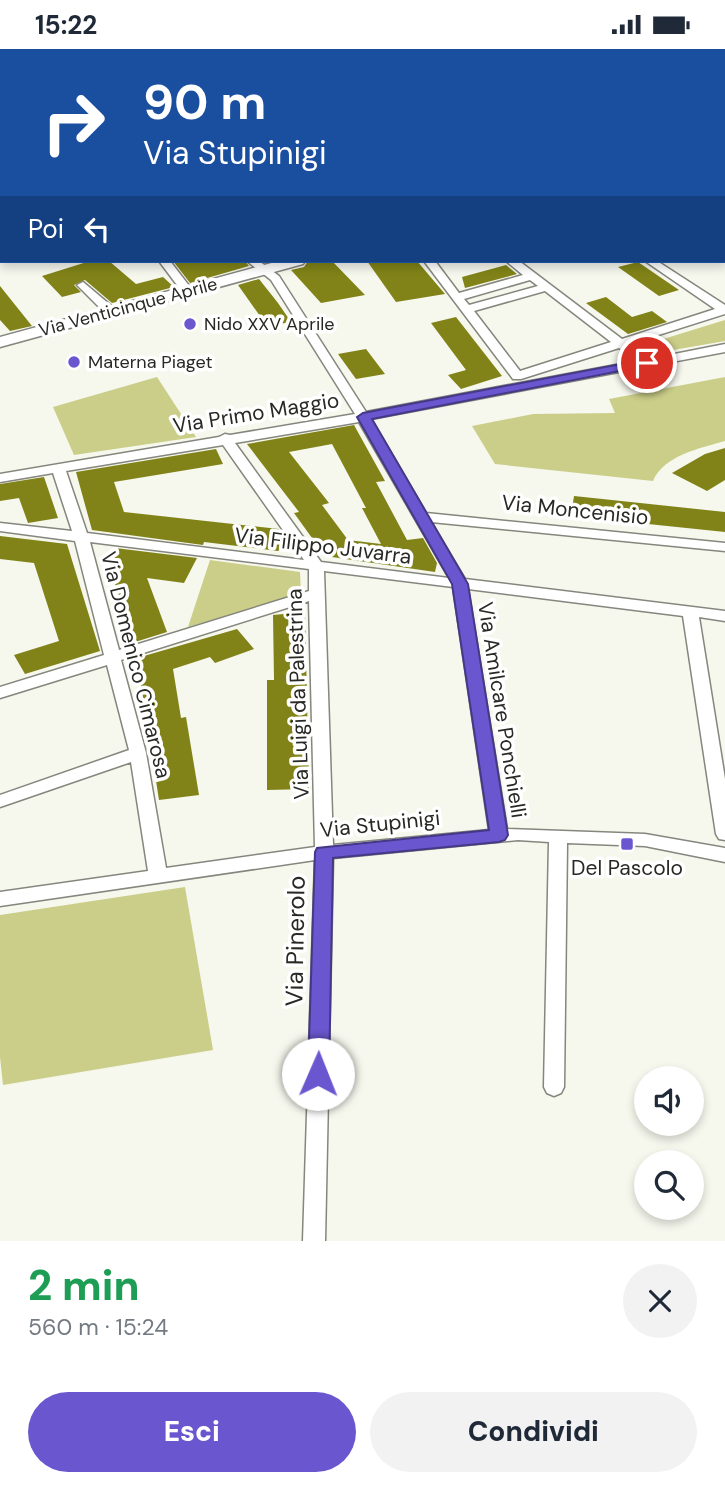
<!DOCTYPE html>
<html lang="it">
<meta charset="utf-8">
<style>
:root{--surface:#fff;--page:#f2f2f3;--text:#1f2937;--muted:#747a83;--accent:#6a57d0}
body{margin:0;font-family:"DM Sans",sans-serif;background:var(--page);color:var(--text);height:100vh;display:flex;flex-direction:column;font-size:26px;white-space:nowrap}
*{box-sizing:border-box;margin:0}
p{font-size:23px;color:var(--muted)}
.icon{flex:none;width:38px;height:38px;fill:none;stroke:currentColor;stroke-width:2;stroke-linecap:round;stroke-linejoin:round}
.map{position:relative;height:1192px;overflow:hidden}
.side{display:flex;flex-direction:column;background:var(--surface);flex:1}
.side>*{flex:none}
.top-card{position:absolute;left:0px;top:0px;width:726px;height:214px;box-shadow:0 4px 10px #0003;background:#1a4fa0;color:#fff;overflow:hidden}
.tools{position:absolute;left:634px;top:1017px;display:grid;gap:14px}
.tools a{display:grid;place-items:center;width:70px;height:70px;border-radius:50%;background:var(--surface);box-shadow:0 4px 10px #0003;font-size:35px}
.pin{position:absolute;display:grid;place-items:center;width:60px;height:60px;color:#fff;margin:-30px;border:4px solid #fff;border-radius:50%;box-shadow:0 2px 7px #0007}
.me{position:absolute;width:77px;margin:-38px;rotate:1deg;stroke-linejoin:round;filter:drop-shadow(0 0 5px #0008)}
.turn{display:flex;align-items:center;gap:24px;height:147px;padding:0 28px;font-size:32px}
.turn .icon{width:91px;height:91px;stroke-width:2.5}
.turn b{display:block;font-size:49px;line-height:60px}
.then{display:flex;align-items:center;height:66px;padding:0 28px;background:#0003;gap:14px;font-size:26px}
.round{display:grid;place-items:center;flex:none;width:74px;height:74px;border-radius:37px;background:var(--page)}
.head{display:flex;align-items:center;justify-content:space-between;height:119px;padding:0 28px}
h1{font-size:42px;font-weight:800;line-height:52px;color:#1e9e55}
.primary-button{display:flex;gap:14px;margin-top:auto;padding:14px 28px}
.primary-button a{flex:1;height:80px;border-radius:42px;background:var(--accent);color:#fff;font-size:28px;font-weight:800;line-height:80px;text-align:center}
.primary-button a+a{background:var(--page);color:var(--text)}
.status{display:flex;justify-content:space-between;align-items:center;height:49px;padding:0 35px;background:var(--surface);direction:ltr}
.status svg{height:19px;fill:currentColor}
.map>svg:first-child{display:block}
.green{fill:#cbce88}
.building{fill:#818318;fill-rule:evenodd}
.lines{fill:none;stroke-linecap:round;stroke-linejoin:round}
.street-casing{stroke:#85867d;stroke-width:3}
.secondary-casing{stroke:#85867d;stroke-width:3}
.street{fill:#fff;fill-rule:evenodd}
.secondary{fill:#fff;fill-rule:evenodd}
.route{fill:#6a57d0;stroke:#453987;stroke-width:2}
.poi-dot{fill:#6a57d0;stroke:#fff;stroke-width:2.5}
.labels{text-anchor:middle;dominant-baseline:central;stroke-width:7;stroke-linejoin:round;paint-order:stroke}
.far-street-label{font-size:18px;fill:#282825;stroke:#fff}
.far-poi-label{font-size:18px;fill:#282825;stroke:#fff;text-anchor:start}
.street-label{font-size:21px;fill:#282825;stroke:#fff}
.poi-label{font-size:21px;fill:#282825;stroke:#fff}
.near-street-label{font-size:24px;fill:#282825;stroke:#fff}
</style>
<div class="status"><b>15:22</b><svg viewBox="0 0 49 12"><path d="M0 12V9h3v3zM5 12V6h3v6zM10 12V3h3v9zM15 12V0h3v12zM26 1h20v11H26zM47 4h2v5h-2z"/></svg></div>
<div class="map">
<svg width="725" height="1192" viewBox="0 0 725 1192">
<rect width="100%" height="100%" fill="#f6f7ed"/>
<path class="green" d="M725,271V292L656,304L644,296Z
M157,328L196,388L74,406L53,358Z
M725,328V392C700,399 663,407 653,432L495,415L472,377L533,365L615,364L609,350Z
M210,511L300,523L301,546L188,578Z
M185,838L213,1001L3,1036L0,1008V866Z"/>
<path class="building" d="M90,212H109L136,235L163,228L174,238L112,254L85,231L74,236L81,243L62,248L42,227Z
M173,212H245L249,217L190,234Z
M308,212H332L365,246L321,254L291,221L304,218Z
M367,212H417L445,245L396,253Z
M638,213L679,241L659,247L618,218Z
M506,216L517,225L465,239L462,228Z
M259,230L278,254L291,273L267,277L238,236Z
M0,237L32,277L10,282L0,271Z
M606,248L632,268L652,262L667,273L628,285L586,254Z
M456,268L502,327L461,340L448,326L466,321L431,274Z
M366,300L385,325L356,330L338,305Z
M354,376L385,432L376,433L407,491L423,489L437,514L435,523L325,507L294,464L299,463L247,395ZM332,395L366,459H362L381,495L348,491L322,456L329,454L289,403Z
M725,399V431L707,442L672,424L705,405Z
M216,400L223,415L114,433L124,463L279,480L289,494L278,502L204,493L203,496L92,481L76,423Z
M44,428L58,469L28,474L19,449L0,452V435Z
M574,447L725,463V483L571,467Z
M0,487L67,495L100,602L25,625L14,606L59,592L34,514L0,510Z
M115,499L197,509L184,534L147,529L167,583L135,593L105,506Z
M305,563L309,740L267,741V631H274L273,566Z
M237,580L254,600L215,614L210,608L173,620L181,669L186,668L199,746L159,751L137,609Z"/>
<g class="lines">
<g class="street-casing">
<path id="street" d="M332,0H341L342,2H333Z
M362,0H377L361,2Z
M428,0H438L439,2H429Z
M0,35H2V41H0Z
M0,70H2V76H0Z
M724,148H725V154H724Z
M0,157H2L0,164Z
M724,177H725V183H724Z
M159,212H170L193,242L191,244H183Z
M247,212H259L279,227L366,363L637,312L619,299L521,330H513L424,212H435L459,244L523,226L506,212H519L622,290L715,260L645,212H657L725,256V265L630,295L649,310L725,295V303L371,370L426,464L725,494V502L431,473L465,530L725,562V572L699,568L725,730V791L719,790L716,785L683,567L468,540L507,780L645,785L725,799V813L645,797L567,794L564,1038L561,1044L554,1047L547,1044L544,1038L549,793L518,791L333,809L325,1192H303L315,811L0,857V843L148,822L131,713L0,758V746L129,701L107,616L0,649V638L104,606L75,492L0,482V474L72,482L53,424L0,433V425L219,388L225,385L230,386L355,365L271,231ZM530,231L538,237L469,256L464,250ZM545,242L611,293L520,322L474,262ZM359,373L449,529L321,513L235,394ZM223,396L304,511L87,484L66,422ZM90,493L309,520V542L119,601ZM324,522L453,538L489,781L333,796ZM309,552L315,798L166,819L146,704L121,611Z
M83,233L115,260V266H107L77,236Z"/>
</g>
<g class="secondary-casing">
<path id="secondary" d="M163,0H183L162,2Z
M711,0H725V5L724,2Z
M0,24H2V32H0Z
M724,89H725V97H724Z
M279,212H305L303,215L0,298V288Z"/>
</g>
<use href="#street" class="street"/>
<use href="#secondary" class="secondary"/>
</g>
<path class="route" d="M647,310L653,314L651,316L372,370L468,535L508,786L505,791L499,793L333,809L329,1025L326,1031L318,1034L311,1031L308,1025L315,803L317,799L489,781L452,535L357,368L363,364Z"/>
<g class="poi-dot">
<circle cx="190" cy="275" r="7"/>
<circle cx="74" cy="313" r="7"/>
<rect x="620" y="788" width="14" height="14" rx="3.5"/>
</g>
<g class="labels">
<g class="far-street-label">
<text transform="translate(128 258) rotate(-15)">Via Venticinque Aprile</text>
</g>
<g class="far-poi-label">
<text x="204" y="275">Nido XXV Aprile</text>
<text x="88" y="313">Materna Piaget</text>
</g>
<g class="street-label">
<text transform="translate(256 364) rotate(-9)">Via Primo Maggio</text>
<text transform="translate(575 461) rotate(6)">Via Moncenisio</text>
<text transform="translate(323 497) rotate(7)">Via Filippo Juvarra</text>
<text transform="translate(136 616) rotate(76)">Via Domenico Cimarosa</text>
<text transform="translate(298 645) rotate(-92)">Via Luigi da Palestrina</text>
<text transform="translate(502 661) rotate(81)">Via Amilcare Ponchielli</text>
<text transform="translate(380 775) rotate(-6)">Via Stupinigi</text>
</g>
<g class="poi-label">
<text x="627" y="819">Del Pascolo</text>
</g>
<g class="near-street-label">
<text transform="translate(295 892) rotate(-89)">Via Pinerolo</text>
</g>
</g>
</svg>
<div class="tools">
<a><svg class="icon" aria-label="sound" viewBox="0 0 24 24"><path d="M4 9h4l5-4v14l-5-4H4zM17 9q2 3 0 6"/></svg></a>
<a><svg class="icon" aria-label="search" viewBox="0 0 24 24"><circle cx="10" cy="10" r="6"/><path d="M15 15l6 6"/></svg></a>
</div>
<div class="pin" style="left:647px;top:314px;background:#d93025"><svg class="icon" aria-label="arrive" viewBox="0 0 24 24"><path d="M6 21V4h12l-3 4 3 4H6"/></svg></div>
<svg class="me" style="left:318px;top:1025px" viewBox="-20 -20 40 40"><circle r="19" fill="#fff"/><path d="M0-13L10 11 0 6-10 11z" fill="#6a57d0"/></svg>
<div class="top-card">
<div class="turn"><svg class="icon" aria-label="right" viewBox="0 0 24 24"><path d="M7 20v-9h11M14 6l5 5-5 5"/></svg><div><b>90 m</b>Via Stupinigi</div></div>
<div class="then">Poi<svg class="icon" aria-label="left" viewBox="0 0 24 24"><path d="M17 20v-9H6M10 6l-5 5 5 5"/></svg></div>
</div>
</div>
<section class="side">
<div class="head"><div><h1>2 min</h1><p>560 m · 15:24</p></div><a class="round"><svg class="icon" aria-label="close" viewBox="0 0 24 24"><path d="M6 6l12 12M18 6L6 18"/></svg></a></div>
<div class="primary-button"><a>Esci</a><a>Condividi</a></div>
</section>
